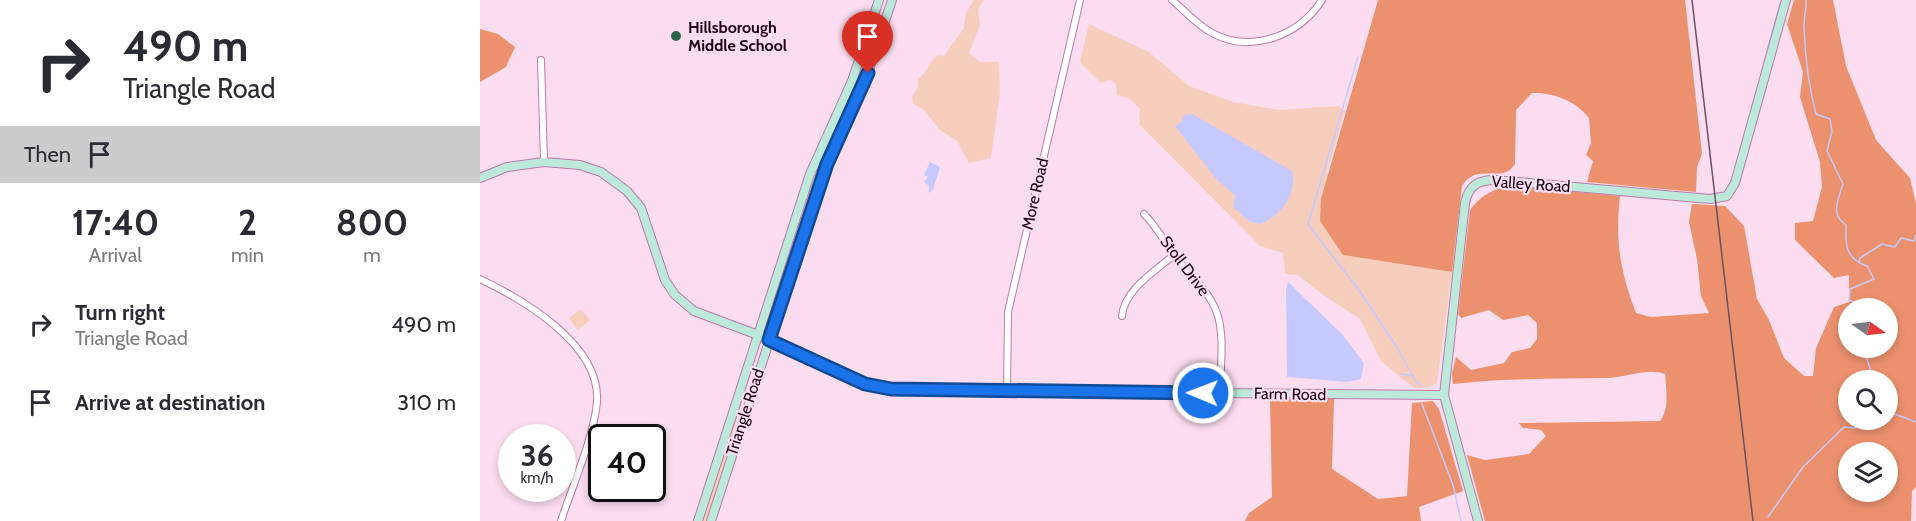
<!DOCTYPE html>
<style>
:root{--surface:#fff;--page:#f2f2f3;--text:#2b2b33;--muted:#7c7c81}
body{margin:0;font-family:Cabin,sans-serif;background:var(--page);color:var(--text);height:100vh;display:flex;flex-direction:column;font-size:22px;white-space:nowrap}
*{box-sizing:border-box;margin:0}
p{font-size:20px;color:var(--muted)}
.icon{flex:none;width:33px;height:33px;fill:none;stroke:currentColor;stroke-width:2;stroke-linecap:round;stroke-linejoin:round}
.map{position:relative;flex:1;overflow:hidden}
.side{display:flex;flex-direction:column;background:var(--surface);width:480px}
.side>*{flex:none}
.guide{background:#fff;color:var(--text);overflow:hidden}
.needle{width:39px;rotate:104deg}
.controls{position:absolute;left:1358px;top:298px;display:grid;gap:12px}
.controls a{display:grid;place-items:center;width:60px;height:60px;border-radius:50%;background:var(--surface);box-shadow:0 3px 9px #0003;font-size:30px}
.speed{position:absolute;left:18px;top:424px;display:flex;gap:12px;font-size:30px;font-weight:700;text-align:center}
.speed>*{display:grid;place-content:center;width:78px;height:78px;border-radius:50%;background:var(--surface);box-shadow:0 3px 9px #0003;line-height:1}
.speed small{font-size:15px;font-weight:400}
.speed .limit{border:3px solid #111;border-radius:9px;background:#fff;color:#111}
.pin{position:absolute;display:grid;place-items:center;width:51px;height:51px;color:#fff;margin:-62px -26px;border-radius:50% 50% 50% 0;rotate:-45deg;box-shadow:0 0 6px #0007}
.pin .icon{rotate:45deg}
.me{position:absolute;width:66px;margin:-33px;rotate:271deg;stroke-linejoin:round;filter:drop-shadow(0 0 4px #0008)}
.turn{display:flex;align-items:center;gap:21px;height:126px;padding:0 24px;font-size:27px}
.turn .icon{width:78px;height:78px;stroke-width:2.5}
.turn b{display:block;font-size:42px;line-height:51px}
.then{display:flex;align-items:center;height:57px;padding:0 24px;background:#0003;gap:12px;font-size:22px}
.eta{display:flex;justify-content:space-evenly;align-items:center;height:102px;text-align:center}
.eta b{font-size:36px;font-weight:700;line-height:42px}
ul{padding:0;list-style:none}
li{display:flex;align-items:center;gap:18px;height:78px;padding:0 24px}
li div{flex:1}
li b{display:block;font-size:22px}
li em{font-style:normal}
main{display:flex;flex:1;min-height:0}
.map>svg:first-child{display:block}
.green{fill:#f7cebe}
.forest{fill:#ec916d;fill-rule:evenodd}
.water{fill:#c6c9fd}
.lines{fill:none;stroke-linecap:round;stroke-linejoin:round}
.stream{stroke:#c6c9fd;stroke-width:1.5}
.street-casing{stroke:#be7aa4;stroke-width:8}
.secondary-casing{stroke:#be7aa4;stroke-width:10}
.street{stroke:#fff;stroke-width:6}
.secondary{stroke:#bce9d9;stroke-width:8}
.rail{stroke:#6b5262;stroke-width:1.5}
.route-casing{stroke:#114b97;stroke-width:15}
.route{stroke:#1a73e8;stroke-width:10}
.poi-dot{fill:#2e654c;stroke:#fcddef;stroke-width:2}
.labels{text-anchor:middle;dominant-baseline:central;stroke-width:4.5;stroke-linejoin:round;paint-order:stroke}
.poi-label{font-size:16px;font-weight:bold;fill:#1a0312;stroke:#fcddef;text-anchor:start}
.street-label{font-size:16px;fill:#1a0312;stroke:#fcddef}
</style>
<main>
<section class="side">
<div class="guide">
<div class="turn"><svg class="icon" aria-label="right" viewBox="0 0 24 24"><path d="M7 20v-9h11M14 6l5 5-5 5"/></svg><div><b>490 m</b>Triangle Road</div></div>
<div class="then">Then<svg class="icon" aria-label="arrive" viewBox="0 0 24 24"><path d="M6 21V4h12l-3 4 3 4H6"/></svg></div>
</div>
<div class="eta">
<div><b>17:40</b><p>Arrival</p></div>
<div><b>2</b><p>min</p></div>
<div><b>800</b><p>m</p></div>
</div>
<ul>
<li><svg class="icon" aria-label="right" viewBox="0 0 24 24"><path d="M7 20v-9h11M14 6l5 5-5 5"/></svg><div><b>Turn right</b><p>Triangle Road</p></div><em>490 m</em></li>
<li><svg class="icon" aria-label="arrive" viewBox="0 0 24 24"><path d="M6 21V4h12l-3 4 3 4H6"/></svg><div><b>Arrive at destination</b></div><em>310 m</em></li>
</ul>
</section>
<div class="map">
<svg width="1436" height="521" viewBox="0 0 1436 521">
<rect width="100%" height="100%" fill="#fcddef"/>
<path class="green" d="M494,0H504L498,9L500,25L489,53L500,62H519L520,92L511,158L489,163L477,141L460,130L443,109L433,104L432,96L438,88V79C448,72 448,62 458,55L464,56L484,28L486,13Z
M609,24L669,52L709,86L753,102L799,110L859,106L865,111L847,171L863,255L972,272L957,383L948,388H935L922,379L901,361L880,319L842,294L818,275L805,274L803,253L780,246L659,124L660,109L650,99L637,95L636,84L630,80L621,83L600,62Z
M384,60L368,105L350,143L290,321L335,171Z
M100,309L110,320L98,330L89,318Z
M275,359L227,521H222Z"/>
<path class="forest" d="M898,0H1205L1222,154L1217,167L1216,192L1107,182L1113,161L1106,155L1111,143L1109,118C1096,101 1073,92 1052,93L1036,110L1035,164C1023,185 997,161 982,186L972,272L863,255L840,221L841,199Z
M1314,0H1353L1366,66L1396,140L1430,178L1436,204V487L1432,491L1431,521H1005L987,455L1005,460L1049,454L1066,436L1061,430L1043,428L1039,423L1180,421C1190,408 1186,390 1185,374C1167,367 1145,378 1126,378C1074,379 1024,378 973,384L972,373L976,357L991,370L1024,363L1032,352L1050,348L1057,339V323L1048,315L1023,320L1009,310L981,318L978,314L990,210C1002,195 1011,190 1029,186L1140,196C1135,240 1140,272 1156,313L1171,317L1229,313L1221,296L1217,259L1209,222L1212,204L1245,206L1264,226L1277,299L1289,320L1304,358L1324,376H1333L1336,348L1354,307L1369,302V275L1354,278L1315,240V223L1333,221L1342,187L1340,162L1320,97L1323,72L1307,24ZM1368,309H1407V348H1368ZM1368,381H1407V420H1368ZM1368,453H1407V492H1368Z
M0,29L18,34L35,47L26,67L0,82Z
M790,398L854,399L852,469L898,499L927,496L932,403L953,401L959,409L983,491L939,507L941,521H765L769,513L792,497Z"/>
<path class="water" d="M712,114L812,171C818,193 800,218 779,224L769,221L753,207L755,195L737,180L695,126L702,122L704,115Z
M450,162L460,167L453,190L449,193V186L444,182L448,177L444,175Z
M808,282L862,334L884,363L881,379L868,382L807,377L806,290Z"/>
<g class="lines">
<path class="stream" d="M1326,0C1327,9 1323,19 1324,28C1325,56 1329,87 1336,114L1350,119L1352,131L1347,151L1363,184C1358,200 1350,214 1366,225C1365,245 1366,259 1387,266L1394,279L1370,289L1369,300L1379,304L1380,309
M1288,47L1301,0
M878,57L828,224L881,293L916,346L935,380L942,387
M1379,262L1380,258L1402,244L1415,247L1421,238L1434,241L1436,235
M1383,348L1391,371L1389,381
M921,374L932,376
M942,404L973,485L981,521
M1407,411L1436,422
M1288,517L1323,467L1364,427L1375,428L1383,420"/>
<g class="street-casing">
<path id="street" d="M692,0C705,11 717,25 732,33C771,54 819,36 842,0
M61,60L64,162
M664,214C677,227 684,241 694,255C706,271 722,284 732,302C747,327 740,365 740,393
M0,279C44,300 121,345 117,402C114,437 92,487 81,521
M642,316C644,290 675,271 694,255
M527,391L528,312L600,0"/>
</g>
<g class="secondary-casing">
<path id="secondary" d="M0,178L27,167L64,162L100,165L121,172L147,191L161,208L185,280L195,295L214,311L278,335L396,387L483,391L964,395
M218,521L330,174L372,81L399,0
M231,521L340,184L382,91L412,0
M998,521L964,395L985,203C989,185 998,180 1015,180L1230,199L1247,196L1255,183L1306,0"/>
</g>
<use href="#street" class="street"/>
<use href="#secondary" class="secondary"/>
<path class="rail" d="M1212,0L1273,521"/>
</g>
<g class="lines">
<g class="route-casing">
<path id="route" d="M388,73L347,164L289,340L385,384L411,389L723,393"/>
</g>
<use href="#route" class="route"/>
</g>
<circle class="poi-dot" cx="196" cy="36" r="6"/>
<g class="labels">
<g class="poi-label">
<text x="208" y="27">Hillsborough<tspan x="208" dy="18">Middle School</tspan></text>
</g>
<g class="street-label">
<text transform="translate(1051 184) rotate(4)">Valley Road</text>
<text transform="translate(555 194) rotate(-77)">More Road</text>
<text transform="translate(705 266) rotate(53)">Stoll Drive</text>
<text transform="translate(810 394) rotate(1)">Farm Road</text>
<text transform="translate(265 412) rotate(-72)">Triangle Road</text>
</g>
</g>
</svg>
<div class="controls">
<a><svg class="needle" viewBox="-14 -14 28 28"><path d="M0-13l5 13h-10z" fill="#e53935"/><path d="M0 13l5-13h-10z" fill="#7c7c81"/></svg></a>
<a><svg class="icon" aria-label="search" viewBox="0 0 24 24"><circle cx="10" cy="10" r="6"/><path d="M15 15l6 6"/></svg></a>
<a><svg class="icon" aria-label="layers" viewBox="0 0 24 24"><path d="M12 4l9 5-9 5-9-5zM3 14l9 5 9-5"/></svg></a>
</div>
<div class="speed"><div>36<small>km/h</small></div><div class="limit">40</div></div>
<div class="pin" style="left:388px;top:73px;background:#d93025"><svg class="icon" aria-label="arrive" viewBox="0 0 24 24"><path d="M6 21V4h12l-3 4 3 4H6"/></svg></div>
<svg class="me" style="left:723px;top:393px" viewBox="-20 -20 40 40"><circle r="17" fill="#1a73e8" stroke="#fff" stroke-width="3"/><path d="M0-11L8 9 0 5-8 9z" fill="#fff"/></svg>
</div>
</main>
